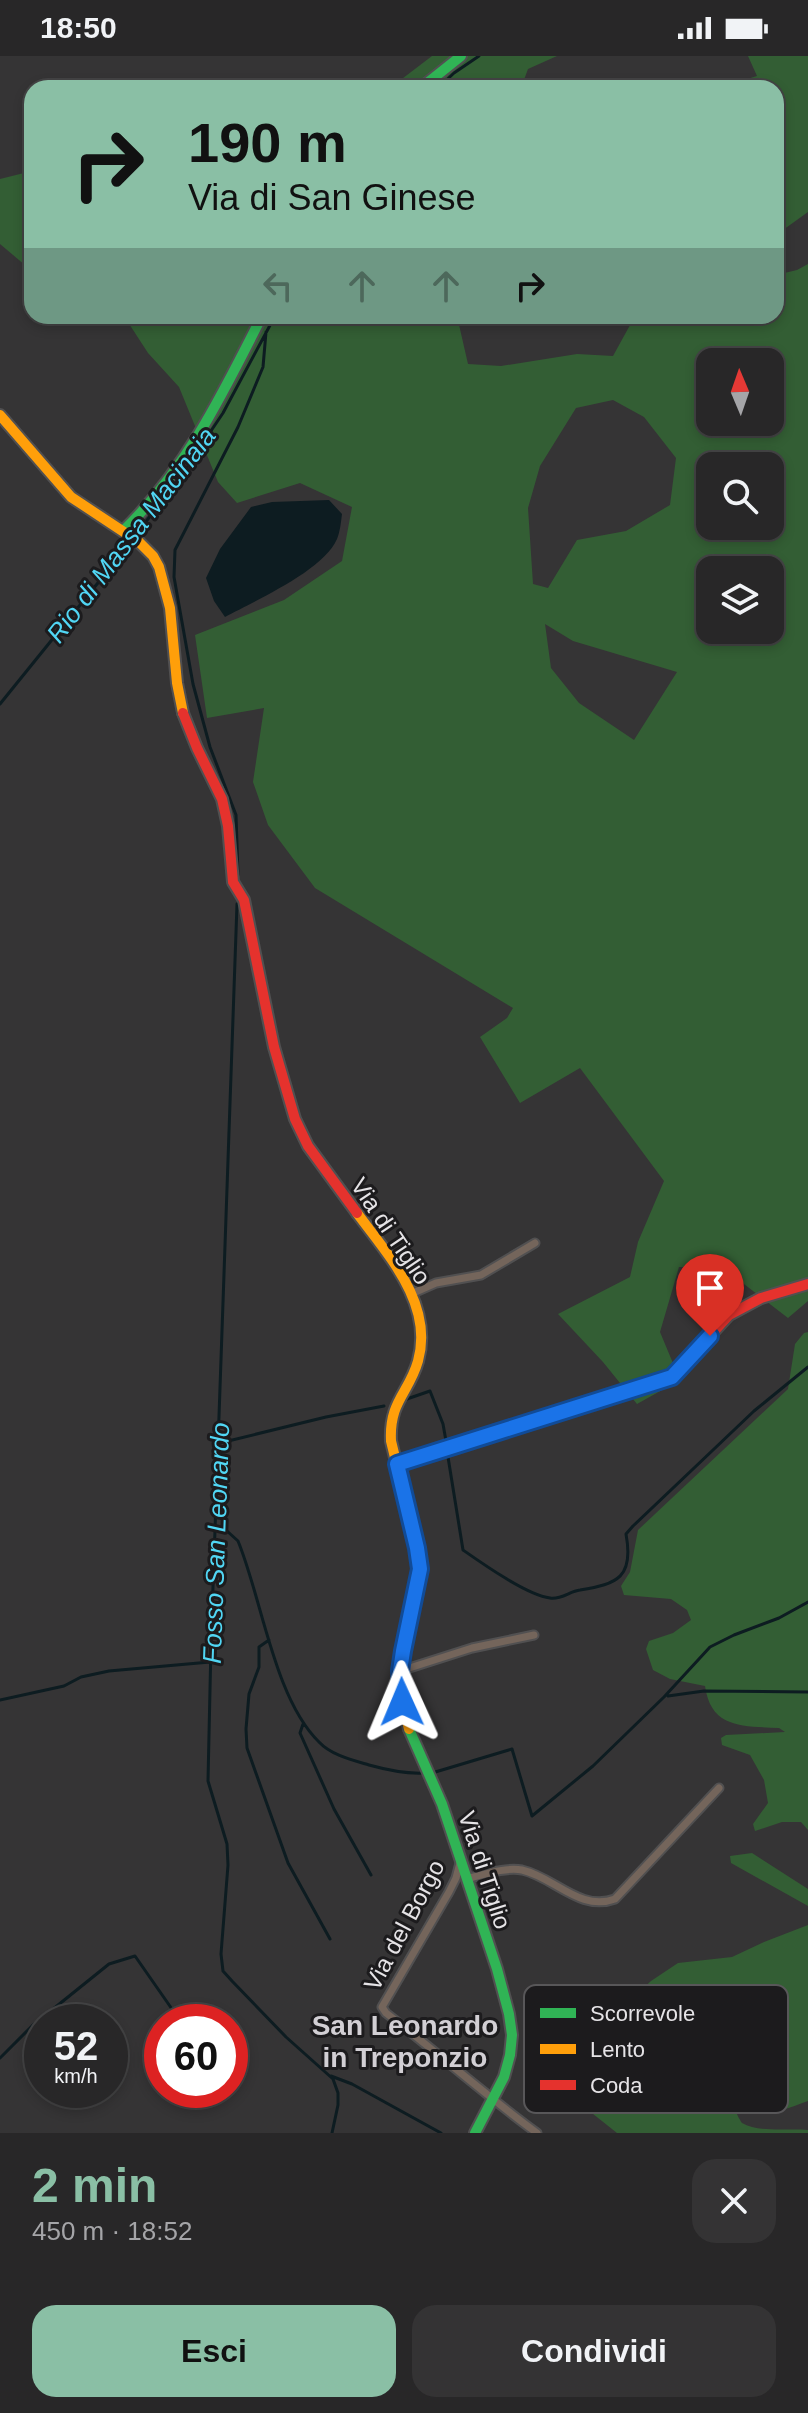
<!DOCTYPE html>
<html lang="it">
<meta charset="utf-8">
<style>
:root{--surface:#282728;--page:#343334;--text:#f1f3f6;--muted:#a5a5a8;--line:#444445;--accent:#8abfa5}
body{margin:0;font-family:Arial,sans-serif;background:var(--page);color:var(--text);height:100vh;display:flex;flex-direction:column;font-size:30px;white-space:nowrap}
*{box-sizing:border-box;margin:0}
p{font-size:26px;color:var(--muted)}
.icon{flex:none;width:44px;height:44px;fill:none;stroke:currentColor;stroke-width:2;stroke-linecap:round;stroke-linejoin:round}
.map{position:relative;height:2077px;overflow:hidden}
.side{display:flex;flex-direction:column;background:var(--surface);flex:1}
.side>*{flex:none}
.banner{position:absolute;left:24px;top:24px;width:760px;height:244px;border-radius:24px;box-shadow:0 4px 12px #0003,0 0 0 2px var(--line);background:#8abfa5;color:#111;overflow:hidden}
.needle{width:52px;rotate:358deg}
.controls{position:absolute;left:696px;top:292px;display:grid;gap:16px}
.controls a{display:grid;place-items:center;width:88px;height:88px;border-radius:16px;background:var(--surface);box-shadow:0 4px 12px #0003,0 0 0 2px var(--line);font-size:40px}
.speed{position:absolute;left:24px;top:1948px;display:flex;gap:16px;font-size:40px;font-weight:700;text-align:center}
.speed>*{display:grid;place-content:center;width:104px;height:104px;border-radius:50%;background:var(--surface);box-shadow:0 4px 12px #0003,0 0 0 2px var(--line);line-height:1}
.speed small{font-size:20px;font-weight:400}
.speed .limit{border:12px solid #d22;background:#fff;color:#111}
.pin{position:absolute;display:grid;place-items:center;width:68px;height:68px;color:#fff;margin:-82px -34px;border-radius:50% 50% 50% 0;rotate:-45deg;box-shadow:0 0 8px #0007}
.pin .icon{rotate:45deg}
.me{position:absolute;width:88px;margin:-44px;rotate:359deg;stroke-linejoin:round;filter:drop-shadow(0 0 6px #0008)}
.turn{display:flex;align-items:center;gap:28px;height:168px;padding:0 32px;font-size:36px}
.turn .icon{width:104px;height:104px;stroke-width:2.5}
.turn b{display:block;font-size:56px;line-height:68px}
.lanes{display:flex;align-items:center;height:76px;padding:0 32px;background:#0003;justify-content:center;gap:40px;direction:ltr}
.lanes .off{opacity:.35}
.round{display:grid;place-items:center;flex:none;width:84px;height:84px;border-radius:24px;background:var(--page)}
.overview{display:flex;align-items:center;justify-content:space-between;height:136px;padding:0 32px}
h1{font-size:48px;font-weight:600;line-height:60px;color:var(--accent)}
.action{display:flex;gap:16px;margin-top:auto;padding:16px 32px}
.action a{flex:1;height:92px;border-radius:24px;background:var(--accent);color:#111;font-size:32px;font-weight:600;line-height:92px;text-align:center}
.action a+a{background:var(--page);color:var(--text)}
.status{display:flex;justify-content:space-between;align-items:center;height:56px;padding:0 40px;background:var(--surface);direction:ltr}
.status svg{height:22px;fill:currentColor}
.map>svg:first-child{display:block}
.green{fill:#335e34;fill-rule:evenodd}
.water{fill:#0d1c21}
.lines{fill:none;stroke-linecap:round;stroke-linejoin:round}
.stream{stroke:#0d1c21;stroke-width:3}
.street-casing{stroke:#515051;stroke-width:11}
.fast-casing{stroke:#515051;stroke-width:14}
.slow-casing{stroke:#515051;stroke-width:14}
.jam-casing{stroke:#515051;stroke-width:14}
.street{stroke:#74655b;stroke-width:7}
.fast{stroke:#30b455;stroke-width:10}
.slow{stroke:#ff9f0a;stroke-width:10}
.jam{stroke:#e5322d;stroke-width:10}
.route-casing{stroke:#114b97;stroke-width:20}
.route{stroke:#1a73e8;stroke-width:14}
.labels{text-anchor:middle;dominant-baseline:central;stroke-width:6;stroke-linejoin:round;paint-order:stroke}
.street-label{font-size:24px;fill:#e5e3e6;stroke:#1c1b1d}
.water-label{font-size:26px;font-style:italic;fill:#51d6f4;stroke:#1c1b1d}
.quarter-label{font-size:28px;font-weight:bold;fill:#d2cfd4;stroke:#1c1b1d}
.key{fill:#1c1b1d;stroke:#585759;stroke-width:2}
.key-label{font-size:22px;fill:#e5e3e6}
</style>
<div class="status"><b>18:50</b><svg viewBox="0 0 49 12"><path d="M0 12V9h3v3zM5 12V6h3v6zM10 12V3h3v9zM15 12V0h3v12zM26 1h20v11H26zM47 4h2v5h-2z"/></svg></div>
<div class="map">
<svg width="808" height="2077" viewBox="0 0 808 2077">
<rect width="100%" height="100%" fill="#353435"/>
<path class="green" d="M432,0H557L528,13L521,32H390Z
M748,0H808V156L776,179V32H717L757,20Z
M32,115V215L0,188V123Z
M808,208V1245L788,1262L722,1211H679L660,1276L680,1324L637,1348L603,1306L558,1258L630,1221L638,1186L664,1125L580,1012L520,1047L480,981L507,962L513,952L315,832L268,769L253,726L264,652L207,662L195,579L284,544L342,505L352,451L300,427L237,447L218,426L179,331L148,297L124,260H457L468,308L501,310L577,298L613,300L635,260H776V219L797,214ZM710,306H770V366H710ZM613,344L644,361L676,402L670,449L626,475L577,484L548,532L533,528L528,452L540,410L576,352ZM710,410H770V470H710ZM710,514H770V574H710ZM545,568L573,585L677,616L634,684L579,647L551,612Z
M808,1276V1774L801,1766H782L755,1775L753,1768L768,1747L764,1724L750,1699L722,1689L721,1682L726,1679L785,1676L779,1672C743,1670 711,1673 705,1630L670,1623L653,1614L646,1593L649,1585L673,1577L691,1564L687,1554L671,1543L624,1539L621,1530L630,1516L638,1474L788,1333L795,1288L804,1277Z
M752,1797L808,1833V1850L731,1807L730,1800Z
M808,1869V2045C778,2056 767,2060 736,2055C736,2057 741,2066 742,2067C758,2077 789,2072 808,2074V2077H617L583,2050L581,2034L584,2022L599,2017L601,2014L579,1996L583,1990L530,1949L545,1930L565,1946L571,1939L585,1948L595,1950L599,1943L615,1955L617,1952L621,1955L623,1952L627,1954L629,1951L643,1961L644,1959L639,1951L638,1937L651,1925L678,1907L732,1901L764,1886Z"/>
<path class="water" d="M329,444L342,458C341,466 340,476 337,483C323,515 256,544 225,561L214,545L206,522L220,493L251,451L272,446Z"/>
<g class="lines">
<path class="stream" d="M438,32L454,17L479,0
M135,480L180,421L223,357L275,260
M0,648L131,486
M238,819L236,759L210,691L193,628L174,521L175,494L238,371L263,311L266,276
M237,848L211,1588L208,1725L227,1788L228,1809L221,1898L223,1915L232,1925L286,1981L333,2023L338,2037V2049L332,2077
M404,1344L430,1335L443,1368L446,1385
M220,1387L326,1361L384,1350
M448,1401L463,1494C483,1508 527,1539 550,1542C561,1544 570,1535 580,1534C618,1528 634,1521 626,1478L633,1470L754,1355L808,1311
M216,1471L227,1475L238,1485C262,1543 274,1642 319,1686C331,1699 352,1704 369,1709C387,1714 405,1718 424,1717
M269,1584L259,1591V1611L249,1638L246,1673L247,1692L288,1807L330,1883
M668,1640L704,1635L808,1636
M0,1644L64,1630L81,1621L109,1615L210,1606
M303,1668L300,1677L334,1753L371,1819
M432,1717L512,1693L532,1760L593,1710L664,1641L710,1591L734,1579L779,1562L808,1546
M0,2002L32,1970L109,1908L135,1900L181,1966
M331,2020L352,2028L441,2077"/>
<g class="street-casing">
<path id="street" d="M411,1238L436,1227L481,1219L535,1187
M400,1615L472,1592L534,1579
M460,1807L456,1822L449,1836L382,1951L386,1957C437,1996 485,2039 537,2077
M466,1823C483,1819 504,1811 522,1814C554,1821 580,1856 615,1843L719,1732"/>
</g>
<g class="fast-casing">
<path id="fast" d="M421,32L461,0
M123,475C186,414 223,337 262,260
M409,1673L442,1748L497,1913L509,1958L512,1979L510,1999L504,2021L475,2077"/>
</g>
<g class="slow-casing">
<path id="slow" d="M0,359L71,441L139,486L153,500L159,511L170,552L177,627L183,657
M357,1157C388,1199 434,1248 418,1305C409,1337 389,1345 391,1385L417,1492L420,1513L406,1574L400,1615L402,1646L409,1673
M397,1408L672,1321L706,1284"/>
</g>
<g class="jam-casing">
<path id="jam" d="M183,657L197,692L222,743L228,770L233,826L244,844L274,991L295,1063L308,1090L357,1157
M706,1284L729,1259L761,1242L808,1228"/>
</g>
<use href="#street" class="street"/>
<use href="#fast" class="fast"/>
<use href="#slow" class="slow"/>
<use href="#jam" class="jam"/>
</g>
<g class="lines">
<g class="route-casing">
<path id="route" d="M402,1646L400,1615L403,1595L420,1513L417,1492L397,1408L672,1321L710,1280"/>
</g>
<use href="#route" class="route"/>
</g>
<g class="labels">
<g class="street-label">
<text transform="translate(391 1175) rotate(56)">Via di Tiglio</text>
<text transform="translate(485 1814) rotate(72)">Via di Tiglio</text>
<text transform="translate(404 1869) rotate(-62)">Via del Borgo</text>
</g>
<g class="water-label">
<text transform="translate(131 479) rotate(-53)">Rio di Massa Macinaia</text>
<text transform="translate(216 1487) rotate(-88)">Fosso San Leonardo</text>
</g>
<g class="quarter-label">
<text x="405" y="1969">San Leonardo<tspan x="405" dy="32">in Treponzio</tspan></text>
</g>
</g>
<rect x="524" y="1929" width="264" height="128" rx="12" class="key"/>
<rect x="540" y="1952" width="36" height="10" fill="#30b455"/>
<rect x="540" y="1988" width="36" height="10" fill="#ff9f0a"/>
<rect x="540" y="2024" width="36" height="10" fill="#e5322d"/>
<g class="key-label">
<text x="590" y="1965">Scorrevole</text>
<text x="590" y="2001">Lento</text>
<text x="590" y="2037">Coda</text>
</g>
</svg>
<div class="controls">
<a><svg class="needle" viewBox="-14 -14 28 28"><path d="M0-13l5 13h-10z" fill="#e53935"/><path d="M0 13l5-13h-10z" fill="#a5a5a8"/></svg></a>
<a><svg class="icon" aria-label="search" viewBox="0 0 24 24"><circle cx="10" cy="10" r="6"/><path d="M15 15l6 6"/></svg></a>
<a><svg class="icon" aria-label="layers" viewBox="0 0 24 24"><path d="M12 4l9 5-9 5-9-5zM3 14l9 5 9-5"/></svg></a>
</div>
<div class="speed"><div>52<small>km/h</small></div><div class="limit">60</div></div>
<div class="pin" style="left:710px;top:1280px;background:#d93025"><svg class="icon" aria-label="arrive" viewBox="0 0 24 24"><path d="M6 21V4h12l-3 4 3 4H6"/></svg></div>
<svg class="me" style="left:402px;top:1646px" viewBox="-20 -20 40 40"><path d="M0-17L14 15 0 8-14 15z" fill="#1a73e8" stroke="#fff" stroke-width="4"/></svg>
<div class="banner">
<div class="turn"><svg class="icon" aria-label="right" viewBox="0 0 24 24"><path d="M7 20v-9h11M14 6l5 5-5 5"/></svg><div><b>190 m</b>Via di San Ginese</div></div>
<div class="lanes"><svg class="icon off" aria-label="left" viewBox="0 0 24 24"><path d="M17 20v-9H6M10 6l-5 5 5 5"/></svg><svg class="icon off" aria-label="ahead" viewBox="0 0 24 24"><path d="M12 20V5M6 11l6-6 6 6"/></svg><svg class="icon off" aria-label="ahead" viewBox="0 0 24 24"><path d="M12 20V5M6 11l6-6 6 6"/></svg><svg class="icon" aria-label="right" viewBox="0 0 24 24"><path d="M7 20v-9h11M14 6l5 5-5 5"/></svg></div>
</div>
</div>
<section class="side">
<div class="overview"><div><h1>2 min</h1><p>450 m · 18:52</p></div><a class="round"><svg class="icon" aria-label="close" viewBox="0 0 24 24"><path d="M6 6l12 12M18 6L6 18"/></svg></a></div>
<div class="action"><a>Esci</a><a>Condividi</a></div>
</section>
